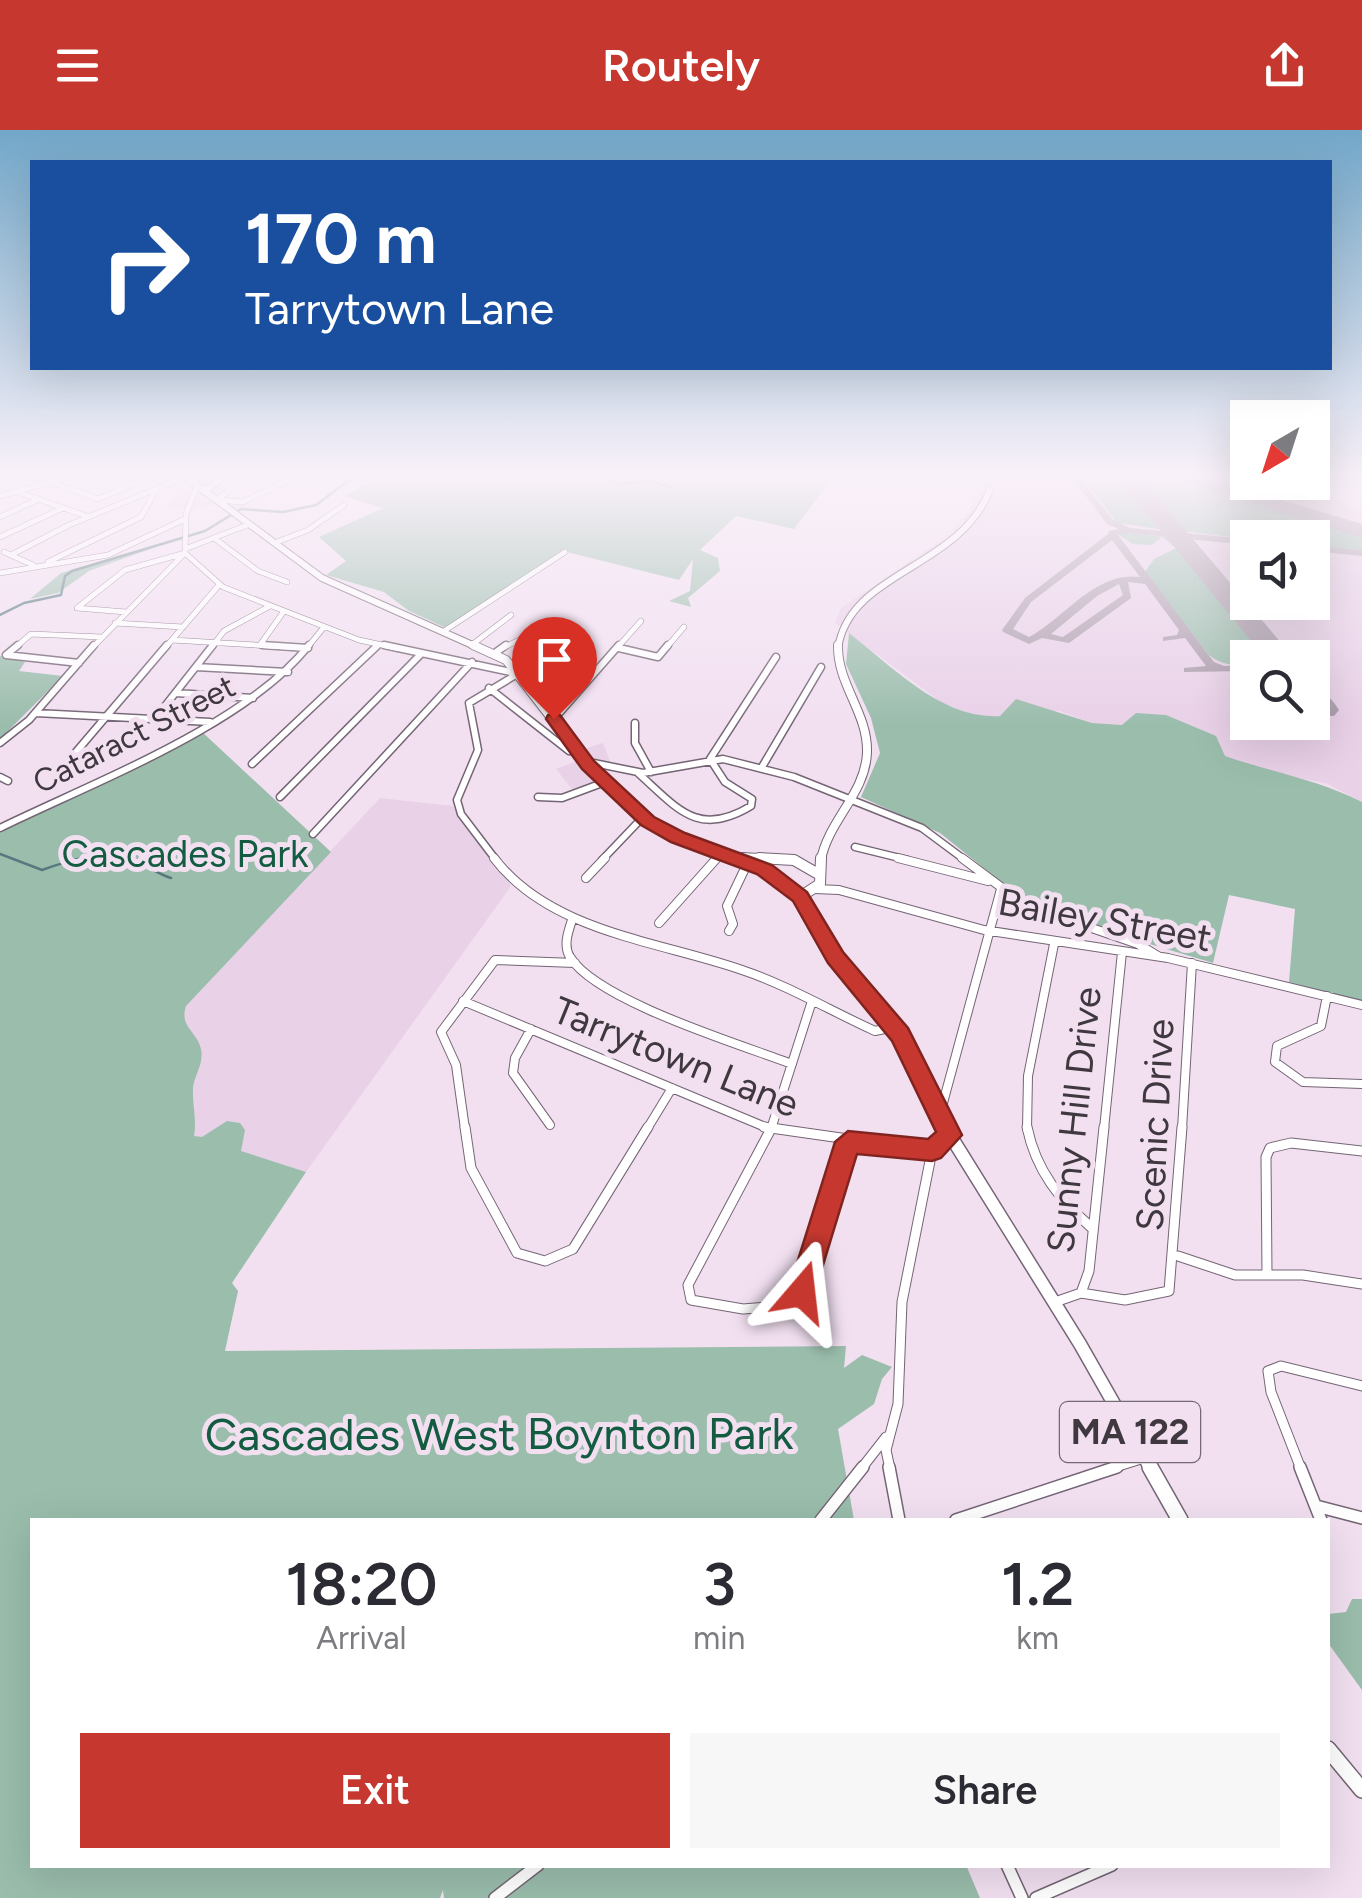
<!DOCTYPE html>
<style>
:root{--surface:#fff;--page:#f7f7f7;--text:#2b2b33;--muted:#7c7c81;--accent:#c6382f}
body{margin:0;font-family:Figtree,sans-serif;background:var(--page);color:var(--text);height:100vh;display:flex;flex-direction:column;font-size:38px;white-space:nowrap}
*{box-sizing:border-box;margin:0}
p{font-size:32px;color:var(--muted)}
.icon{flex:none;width:55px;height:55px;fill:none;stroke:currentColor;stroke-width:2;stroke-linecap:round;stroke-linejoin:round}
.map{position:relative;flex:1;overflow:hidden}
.side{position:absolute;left:30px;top:1388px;width:1300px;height:350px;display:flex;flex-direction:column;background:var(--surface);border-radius:0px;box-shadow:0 10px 40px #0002}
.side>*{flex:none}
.guide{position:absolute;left:30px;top:30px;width:1302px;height:210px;border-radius:0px;box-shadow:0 10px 40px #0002;background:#1a4fa0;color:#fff;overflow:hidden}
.needle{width:65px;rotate:219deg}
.tools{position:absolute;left:1230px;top:270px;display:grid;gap:20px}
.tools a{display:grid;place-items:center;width:100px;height:100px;border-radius:0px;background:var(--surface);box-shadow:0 10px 40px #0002;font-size:50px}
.pin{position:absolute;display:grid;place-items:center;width:85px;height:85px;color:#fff;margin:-102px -42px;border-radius:50% 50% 50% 0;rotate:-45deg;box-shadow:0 0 10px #0007}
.pin .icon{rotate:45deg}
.me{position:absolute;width:110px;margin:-55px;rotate:17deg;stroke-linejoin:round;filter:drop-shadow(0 0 8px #0008)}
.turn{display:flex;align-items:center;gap:35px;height:210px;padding:0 50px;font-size:45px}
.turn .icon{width:130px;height:130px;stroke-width:2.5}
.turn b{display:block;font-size:70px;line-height:85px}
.eta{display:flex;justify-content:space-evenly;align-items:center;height:170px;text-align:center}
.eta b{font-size:60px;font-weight:600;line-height:70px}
.button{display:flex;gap:20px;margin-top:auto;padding:20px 50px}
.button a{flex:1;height:115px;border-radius:0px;background:var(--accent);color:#fff;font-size:40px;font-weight:600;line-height:115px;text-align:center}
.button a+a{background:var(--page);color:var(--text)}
header{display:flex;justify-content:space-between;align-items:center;height:130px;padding:0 50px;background:var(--accent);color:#fff;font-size:45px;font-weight:600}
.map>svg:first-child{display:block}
.built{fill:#e9d1e8;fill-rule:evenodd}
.green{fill:#9abdac}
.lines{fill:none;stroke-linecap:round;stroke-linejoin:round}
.stream{stroke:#58787f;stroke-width:2.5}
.taxiway{fill:#ac9eac;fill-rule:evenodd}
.runway{fill:#ac9eac;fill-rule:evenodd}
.minor-far4-casing{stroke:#746574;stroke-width:6}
.minor-far3-casing{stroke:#746574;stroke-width:9}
.minor-far2-casing{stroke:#746574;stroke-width:10}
.minor-far1-casing{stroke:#746574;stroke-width:11}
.minor-casing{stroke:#746574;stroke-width:14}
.major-far4-casing{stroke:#746574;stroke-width:8}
.major-far3-casing{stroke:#746574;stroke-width:10}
.major-far2-casing{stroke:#746574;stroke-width:12}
.major-far1-casing{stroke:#746574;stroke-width:15}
.major-casing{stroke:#746574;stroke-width:18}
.minor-far4{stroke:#fff;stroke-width:5}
.minor-far3{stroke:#fff;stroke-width:6}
.minor-far2{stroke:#fff;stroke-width:8}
.minor-far1{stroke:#fff;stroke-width:9}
.minor{stroke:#fff;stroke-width:11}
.major-far4{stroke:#fff;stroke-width:6}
.major-far3{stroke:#fff;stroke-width:8}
.major-far2{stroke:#fff;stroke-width:10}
.major-far1{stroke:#fff;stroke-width:12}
.major{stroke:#fff;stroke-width:15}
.route{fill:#c6382f;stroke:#81241f;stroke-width:2.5}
.labels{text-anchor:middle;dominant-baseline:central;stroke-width:10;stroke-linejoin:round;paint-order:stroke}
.far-street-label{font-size:32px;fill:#3f383f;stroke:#f2e0f1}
.shield{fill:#f2e0f1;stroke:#756a74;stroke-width:2.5}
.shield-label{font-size:35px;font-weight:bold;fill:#3f383f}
.park-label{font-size:38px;fill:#135c41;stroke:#f2e0f1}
.street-label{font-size:38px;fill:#3f383f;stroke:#f2e0f1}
.near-park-label{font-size:45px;fill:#135c41;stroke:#f2e0f1}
</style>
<header><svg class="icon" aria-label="menu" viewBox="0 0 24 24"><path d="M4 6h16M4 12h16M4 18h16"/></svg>Routely<svg class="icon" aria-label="share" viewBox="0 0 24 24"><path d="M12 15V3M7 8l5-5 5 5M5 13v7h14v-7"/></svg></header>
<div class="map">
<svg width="1362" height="1768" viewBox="0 0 1362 1768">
<rect width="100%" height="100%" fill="#f2e0f1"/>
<path class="built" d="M242,348L220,367L226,372L253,375L236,380L225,373L191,380L192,376L169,378L177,357L162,350Z
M977,348L1305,353L1362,381V672L1325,653L1280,645L1122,595L1092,593L1059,581L982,588L963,581L942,573L835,493L841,478L943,409L970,381L980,357ZM1248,408H1312V472H1248ZM1248,528H1312V592H1248Z
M603,613L610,631L589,642L598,652L574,662L556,639L577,631L572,623Z
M380,668L453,676L511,756L306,1042L93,975Z"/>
<path class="green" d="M378,348H832L794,399L736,386L700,420L718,428L720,441L688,468L691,477L669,471L690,461L693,429L679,450L563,421L446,498L409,481L384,462L326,445L346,431L319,407L383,378L344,366Z
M1082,348H1121L1164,400L1117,393Z
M1136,348H1166L1362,406V420L1313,415L1312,408L1247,409L1182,401Z
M1124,402L1171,408L1270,527L1248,528L1247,535C1232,535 1221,535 1209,525L1145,442L1154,429L1176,418L1162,407L1152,415L1133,414L1117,404Z
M181,408L89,441L58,463L30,469L61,443Z
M849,503C892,536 942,590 1000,586L1016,569L1092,593L1122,595L1136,583L1166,585L1216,606L1225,626C1271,642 1319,650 1362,672V873L1289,852L1295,779L1229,765L1213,833L1063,788L1010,759L940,703L861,667L880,623L871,588L846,534Z
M0,526L25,532L19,541L63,546L0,609Z
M201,601L331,722L186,876C179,897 197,901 201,919C204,935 194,945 193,958C192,975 197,988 194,1006L202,1007L227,991L240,993L245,1000L241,1021L306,1042L232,1153L238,1161L225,1221L846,1216L844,1238L862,1225L892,1237L882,1249L874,1274L838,1299L854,1390H32V1735H966L980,1768H444L443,1760L440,1768H0V701Z
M1352,1469H1362V1560L1328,1513V1484L1346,1482Z"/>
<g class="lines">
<path class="stream" d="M611,352L614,348
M655,352L672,358
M616,354L651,351
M0,485L24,473L61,465L65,446L72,441L205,401L241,379L283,382L316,375L352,348
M0,724L42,740C70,730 98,721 128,728C142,731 156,744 171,748"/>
<path class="taxiway" d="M1072,348H1080L1113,390L1130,398L1248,409V415L1128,403L1118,405L1214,532L1224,536L1248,535V541L1184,542V538L1206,536L1185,508L1163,511V507L1177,505L1179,500L1145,454L1128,452L1131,468L1069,513L1042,508L1029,514L1003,502L1002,500L1025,468L1108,404L1109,401L1119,399L1107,394ZM1112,410L1140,447C1095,441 1065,488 1029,507L1013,499L1031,472ZM1119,454L1123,465L1063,507L1051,504L1097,466Z
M1312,415L1362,420V426L1312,421Z"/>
<path class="runway" d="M1118,348H1141L1294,528H1265Z
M1171,348H1207L1362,394V408Z
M1312,558C1325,561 1332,569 1339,580L1334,586L1312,585Z"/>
<g class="minor-far4-casing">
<path id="minor-far4" d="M54,353L98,369L148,348
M197,356L186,384L185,423L223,457L359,510L396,518
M18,362L89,387
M0,366L66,348
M217,370L243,372L293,348
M217,370L245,348
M0,387L39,369
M0,407L63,378
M214,408L258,441L287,452
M277,412L308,400L344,375
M185,419L250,394
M4,422L33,435
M11,425L69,395L183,348
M48,432L141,387L156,360
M0,443L108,425L185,389
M126,482L77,478L125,440L185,423
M115,493L183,497
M444,501L565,422
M172,510L304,518
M473,514L511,485
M260,515L284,481
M15,518L31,504L102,507
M92,518L185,423
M165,518L219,455
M211,518L224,501L270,476
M307,518L324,497
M503,518L539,500
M617,518L641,491
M666,518L684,497"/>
</g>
<g class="minor-far3-casing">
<path id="minor-far3" d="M18,515L6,525L79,533
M262,515L308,518
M384,515L515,543
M619,518L658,527L668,515
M495,523L506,515
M196,537L288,542
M489,558L569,621L578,622
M176,563L253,568
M36,583L210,592
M554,589L619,515
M154,590L213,515
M635,593V613L651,642
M0,613L29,590L94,515
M76,622L167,515
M584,631L643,643L723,629L794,647L922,698L965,730
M252,634L377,516
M762,637L821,537
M638,643C678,679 698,708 751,676L752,669L725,652L710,629L776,527
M0,647L8,651
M280,667L421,524
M538,667L562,668L605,652
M0,698C94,652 246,595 309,515
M313,704L472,532
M855,717L908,730
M496,730L461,684L457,670L478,620L469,573L519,543
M602,730L643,687
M714,730L721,723"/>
</g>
<g class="minor-far2-casing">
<path id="minor-far2" d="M494,728C550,802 659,811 742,840C787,855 831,881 875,901L895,897
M898,728L988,751
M962,728L1025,775L1138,814L1158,826
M586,748L605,728
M815,759L839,760L984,800L1168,828L1362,875
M572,790C568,802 563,816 570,827C597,871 742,915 792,934
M659,793L717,728
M729,801L733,794L727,776L748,732
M1327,866L1321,896L1277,916L1275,932L1303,952L1362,954
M463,871L770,999
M531,899L515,928L513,943L550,995
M940,984L1001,759
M465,999L456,935L441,902L495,830L575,833
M647,999L672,958
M771,999L812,871
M1027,999L1028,946L1054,814
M1104,999L1122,822
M1182,999L1192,833"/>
</g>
<g class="minor-far1-casing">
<path id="minor-far1" d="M465,997L471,1038L517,1123L545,1131L573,1119L648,997
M764,997L932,1021
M772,997L688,1155L691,1170L743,1179L795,1175L848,1012
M1027,997C1036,1041 1060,1070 1093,1099
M1178,1126L1235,1145H1303L1362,1154
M1267,1143L1266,1027L1270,1018L1291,1013L1362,1021
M1081,1163L1125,1170L1169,1161L1182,997
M1081,1163L1089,1141L1104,997
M1055,1172L1081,1163
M861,1339L886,1307
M890,1339L886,1320L898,1274L902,1172L932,1021L950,1005
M1109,1339L1144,1328
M1301,1339L1271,1262L1268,1241L1281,1236L1362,1256"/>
</g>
<g class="minor-casing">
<path id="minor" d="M889,1337L899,1390
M1300,1337L1321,1390
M1316,1376L1362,1388
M821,1390L863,1337
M956,1390L1117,1337
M1007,1735L1022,1768
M495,1768L538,1735
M1036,1768L1112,1735"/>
</g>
<g class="major-far4-casing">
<path id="major-far4" d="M187,348L322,448L479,518
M205,362L221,348
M838,518C850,441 958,440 990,360"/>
</g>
<g class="major-far3-casing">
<path id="major-far3" d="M473,515L506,530L588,635L643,687L678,708L738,730
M742,727L795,730
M821,730C828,691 866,663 867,622C868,583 837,554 838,515"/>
</g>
<g class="major-far2-casing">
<path id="major-far2" d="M732,728L764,740L803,770L835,827L907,915L946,999
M759,728L794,730L820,745
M800,767L820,754L821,728"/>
</g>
<g class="major-far1-casing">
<path id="major-far1" d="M945,997L1080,1214L1151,1339"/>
</g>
<g class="major-casing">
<path id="major" d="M1150,1337L1180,1390
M1328,1619L1362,1660"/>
</g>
<use href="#minor-far4" class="minor-far4"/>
<use href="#minor-far3" class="minor-far3"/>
<use href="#minor-far2" class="minor-far2"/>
<use href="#minor-far1" class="minor-far1"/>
<use href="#minor" class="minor"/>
<use href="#major-far4" class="major-far4"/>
<use href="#major-far3" class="major-far3"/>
<use href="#major-far2" class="major-far2"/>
<use href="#major-far1" class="major-far1"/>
<use href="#major" class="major"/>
</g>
<linearGradient id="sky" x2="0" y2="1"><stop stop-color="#72a7c9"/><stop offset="0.58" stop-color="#f9f1f9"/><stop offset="1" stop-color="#f9f1f9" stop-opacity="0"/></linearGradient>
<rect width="1362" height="596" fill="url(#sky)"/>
<path class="route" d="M548,585H560L594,631L654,687L685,703L772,735L807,762L843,822L908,898L962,1005L941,1028L932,1031L857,1024L812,1171L802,1175L793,1171L788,1162L835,1012L848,1001L928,1009L936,1002L892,911L828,833L793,771L757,744L671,712L641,695L582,639L546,589Z"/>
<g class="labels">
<g class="far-street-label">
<text transform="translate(134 604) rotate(-27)">Cataract Street</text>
</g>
<rect class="shield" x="1060" y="1272" width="140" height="60" rx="8"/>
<g class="shield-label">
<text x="1130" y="1302">MA 122</text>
</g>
<g class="park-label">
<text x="185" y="724">Cascades Park</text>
</g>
<g class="street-label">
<text transform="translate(1105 790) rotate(10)">Bailey Street</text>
<text transform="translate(676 927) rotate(22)">Tarrytown Lane</text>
<text transform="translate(1074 990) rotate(-84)">Sunny Hill Drive</text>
<text transform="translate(1155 995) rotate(-87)">Scenic Drive</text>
</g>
<g class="near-park-label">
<text x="660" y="1303">Boynton Park</text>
<text x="360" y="1304">Cascades West</text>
</g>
</g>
</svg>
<div class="tools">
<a><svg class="needle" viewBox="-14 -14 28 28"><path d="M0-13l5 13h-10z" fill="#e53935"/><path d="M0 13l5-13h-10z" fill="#7c7c81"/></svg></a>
<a><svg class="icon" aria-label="sound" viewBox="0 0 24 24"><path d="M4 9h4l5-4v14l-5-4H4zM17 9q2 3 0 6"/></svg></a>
<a><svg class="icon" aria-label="search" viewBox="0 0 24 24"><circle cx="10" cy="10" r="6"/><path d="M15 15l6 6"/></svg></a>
</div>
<div class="pin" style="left:554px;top:589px;background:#d93025"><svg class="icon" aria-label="arrive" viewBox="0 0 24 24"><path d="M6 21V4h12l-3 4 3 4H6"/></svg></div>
<svg class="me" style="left:802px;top:1162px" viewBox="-20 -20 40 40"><path d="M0-17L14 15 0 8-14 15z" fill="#c6382f" stroke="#fff" stroke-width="4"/></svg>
<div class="guide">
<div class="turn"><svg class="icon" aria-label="right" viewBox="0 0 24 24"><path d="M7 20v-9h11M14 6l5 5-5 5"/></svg><div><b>170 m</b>Tarrytown Lane</div></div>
</div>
<section class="side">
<div class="eta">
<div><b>18:20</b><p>Arrival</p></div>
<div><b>3</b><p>min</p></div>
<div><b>1.2</b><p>km</p></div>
</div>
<div class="button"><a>Exit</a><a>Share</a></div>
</section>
</div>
